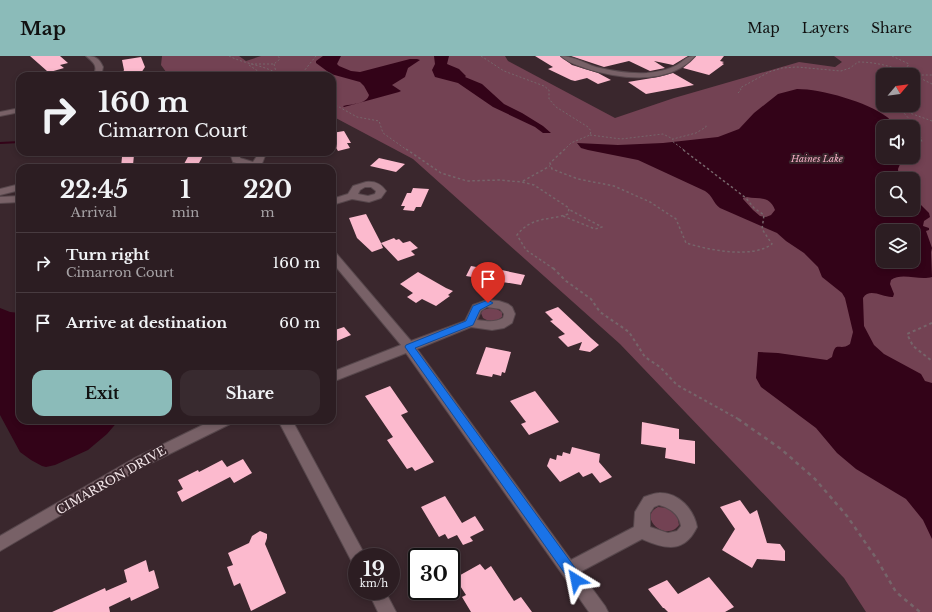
<!DOCTYPE html>
<style>
:root{--surface:#2c1d22;--page:#382a2f;--text:#f1f3f6;--muted:#a6a2a5;--line:#483b40;--accent:#8bbbb9}
body{margin:0;font-family:"Libre Baskerville",serif;background:var(--page);color:var(--text);height:100vh;display:flex;flex-direction:column;font-size:15px;white-space:nowrap}
*{box-sizing:border-box;margin:0}
p{font-size:13px;color:var(--muted)}
.icon{flex:none;width:22px;height:22px;fill:none;stroke:currentColor;stroke-width:2;stroke-linecap:round;stroke-linejoin:round}
.map{position:relative;flex:1;overflow:hidden}
.sheet{position:absolute;left:16px;top:108px;width:320px;height:260px;display:flex;flex-direction:column;background:var(--surface);border-radius:12px;box-shadow:0 2px 6px #0003,0 0 0 1px var(--line)}
.sheet>*{flex:none}
.banner{position:absolute;left:16px;top:16px;width:320px;height:84px;border-radius:12px;box-shadow:0 2px 6px #0003,0 0 0 1px var(--line);background:#2c1d22;color:var(--text);overflow:hidden}
.needle{width:26px;rotate:61deg}
.fabs{position:absolute;left:876px;top:12px;display:grid;gap:8px}
.fabs a{display:grid;place-items:center;width:44px;height:44px;border-radius:8px;background:var(--surface);box-shadow:0 2px 6px #0003,0 0 0 1px var(--line);font-size:20px}
.speed{position:absolute;left:348px;top:492px;display:flex;gap:8px;font-size:20px;font-weight:700;text-align:center}
.speed>*{display:grid;place-content:center;width:52px;height:52px;border-radius:50%;background:var(--surface);box-shadow:0 2px 6px #0003,0 0 0 1px var(--line);line-height:1}
.speed small{font-size:10px;font-weight:400}
.speed .limit{border:2px solid #111;border-radius:6px;background:#fff;color:#111}
.pin{position:absolute;display:grid;place-items:center;width:34px;height:34px;color:#fff;margin:-41px -17px;border-radius:50% 50% 50% 0;rotate:-45deg;box-shadow:0 0 4px #0007}
.pin .icon{rotate:45deg}
.me{position:absolute;width:44px;margin:-22px;rotate:325deg;stroke-linejoin:round;filter:drop-shadow(0 0 3px #0008)}
.turn{display:flex;align-items:center;gap:14px;height:84px;padding:0 16px;font-size:18px}
.turn .icon{width:52px;height:52px;stroke-width:2.5}
.turn b{display:block;font-size:28px;line-height:34px}
.eta{display:flex;justify-content:space-evenly;align-items:center;height:68px;text-align:center}
.eta b{font-size:24px;font-weight:700;line-height:28px}
.primary-button{display:flex;gap:8px;margin-top:auto;padding:8px 16px}
.primary-button a{flex:1;height:46px;border-radius:12px;background:var(--accent);color:#111;font-size:16px;font-weight:700;line-height:46px;text-align:center}
.primary-button a+a{background:var(--page);color:var(--text)}
ul{padding:0;list-style:none}
li{display:flex;align-items:center;gap:12px;height:60px;padding:0 16px;border-top:1px solid var(--line)}
li div{flex:1}
li b{display:block;font-size:15px}
li em{font-style:normal}
header{display:flex;align-items:center;gap:24px;box-sizing:border-box;height:56px;padding:0 20px;background:var(--accent);color:#111}
header strong{font-size:19px}
nav{display:flex;gap:22px;margin-inline-start:auto;font-size:14px}
.map>svg:first-child{display:block}
.green{fill:#734253;fill-rule:evenodd}
.water{fill:#330318;fill-rule:evenodd}
.lines{fill:none;stroke-linecap:round;stroke-linejoin:round}
.stream{stroke:#330318;stroke-width:2}
.building{fill:#fcbace}
.minor-casing{stroke:#57474c;stroke-width:2}
.path-far3{stroke:#76656a;stroke-width:1;stroke-dasharray:2 2;stroke-linecap:butt}
.path-far2{stroke:#76656a;stroke-width:1.5;stroke-dasharray:2.5 2.5;stroke-linecap:butt}
.path-far1{stroke:#76656a;stroke-width:2;stroke-dasharray:3 3;stroke-linecap:butt}
.path{stroke:#76656a;stroke-width:2.5;stroke-dasharray:4 4;stroke-linecap:butt}
.minor{fill:#786167;fill-rule:evenodd}
.route{fill:#1a73e8;stroke:#114b97}
.labels{text-anchor:middle;dominant-baseline:central;stroke-width:4;stroke-linejoin:round;paint-order:stroke}
.far-water-label{font-size:9px;font-style:italic;fill:#f5aec4;stroke:#3a272d}
.near-street-label{font-size:12px;fill:#f2e5e8;stroke:#3a272d}
</style>
<header>
<strong>Map</strong>
<nav><a>Map</a><a>Layers</a><a>Share</a></nav>
</header>
<div class="map">
<svg width="932" height="556" viewBox="0 0 932 556">
<rect width="100%" height="100%" fill="#3a272d"/>
<path class="green" d="M162,0H239L246,5L261,0H505L508,5L615,62L674,42L799,6L835,11L842,6L834,0H932V556H866L844,522L620,288L413,103L332,60V20H169L161,9ZM883,19H913V49H883ZM883,71H913V101H883ZM883,123H913V153H883ZM883,175H913V205H883Z
M493,251L502,256V261C496,266 489,266 483,262L481,257L483,254Z
M658,451L668,452L677,459L679,469C666,487 637,461 658,451Z"/>
<path class="water" d="M323,0H341L337,8L339,10L351,15L360,16L410,3H417L420,4L408,12L405,21L392,29L401,35L399,36L344,51L343,50C351,48 367,48 369,39L364,30L360,26L331,18L316,7V5Z
M434,0H449L447,8L459,13L466,20L465,21L482,28L504,48L522,57L543,70L551,77H543L535,71L493,51L458,27L435,21L432,14L435,8Z
M797,33C822,33 867,46 887,61C889,62 890,65 891,66C894,68 899,69 902,71H883V101H903L898,113L899,123H883V153H913V141L929,157L930,161L924,165L923,170L929,172V174L926,175L932,192L931,196L932,221C919,225 902,216 891,224L890,228L894,238L893,241C883,242 870,231 863,242L864,270L874,289L884,298L921,318L925,325L932,327V483L923,464L906,443L856,413L837,397L816,372L761,331L756,322L758,296L778,297L827,304L832,301C836,283 839,296 850,288L853,276L845,242L842,237L822,221L818,211L804,197L786,185L777,177L720,152C713,147 713,140 705,135L638,104L588,94L581,92L577,87L618,89L663,87L718,81L739,73L754,57L778,38ZM747,141C757,144 769,138 775,154L771,159L766,161L760,160L753,154L743,143V142ZM883,175H913V205H883Z
M0,252L10,256L20,257V364H119L107,378L88,394L55,409L46,411L42,410L31,404L20,396L0,359Z"/>
<g class="lines">
<path class="stream" d="M0,87L20,86"/>
</g>
<path class="building" d="M30,0H60L68,7L60,9L64,12L50,16L47,15Z
M535,0H560L572,9L598,17L611,24L598,28L587,22L575,25L571,24L548,13L553,11Z
M571,0H688L673,9L654,5L665,12L650,15L629,5L604,11Z
M696,0H724L720,5L724,6L722,7L724,8L709,19L683,12Z
M141,1L145,11L139,20H121L124,14L122,4Z
M673,17L694,29L646,38L628,26L658,21Z
M344,75L351,87H347L350,92L338,95L332,85V77Z
M194,96H205L199,107L184,108L190,97Z
M134,99L133,109L121,111L122,101Z
M379,102L405,108L396,116L370,110Z
M413,132L429,133L421,151H416L414,155L403,154L405,150H401L407,137H411Z
M366,158L381,187L394,182L396,184L399,183L403,187L410,185L418,192L411,195L415,199L398,205L381,187L383,192L372,196L357,182L349,162Z
M471,210L487,213V211L525,219L521,229L466,220Z
M418,216L446,232L453,235L448,239L450,240L436,250L422,243L416,247L407,241L413,237L400,228Z
M558,251L591,282L599,289L590,296L579,294L582,286L568,291L558,281L565,278L550,265L553,264L545,256Z
M344,271L351,279L332,287V275Z
M486,291L511,296L505,317L502,316L501,320L493,318L492,321L476,318Z
M390,330L408,356L401,359L434,406L415,415L412,411L407,413L387,384L393,381L365,340Z
M535,335L559,366L529,379L521,368L526,366L510,345Z
M642,366L679,373V383L695,385V408L665,402L666,392L641,388Z
M572,391L600,398L599,406L612,421L600,427L592,417L583,421L579,416L560,426L547,410L550,402L556,404L557,399L562,400L563,396L570,398Z
M243,403L252,417L234,427L230,421L182,446L177,436L183,433L178,424L198,414L199,416L222,404L227,411Z
M445,440L462,467L475,460L484,474L470,481L473,485L463,489L457,479L448,483L445,478L439,481L421,451Z
M740,444L750,458L757,454L767,487L780,488L785,495V505L757,503L752,512L722,494L735,473L720,451Z
M260,475L267,478V482L265,488L286,537L251,555L240,527L234,530L227,511L233,509L228,497L249,487L252,480Z
M146,504L149,516L154,514L159,532L131,545L130,541L109,551L110,556H52L105,532L106,535L127,526L124,514Z
M480,508L485,514L491,510L514,545L521,541L532,556H471L462,541L466,539L455,522Z
M709,521L734,551L725,556H668L664,552H663L648,533L667,524L678,538Z"/>
<g class="lines">
<g class="minor-casing">
<path id="minor" d="M86,0C95,0 99,2 103,11L101,20H93C99,10 93,6 86,0Z
M561,0C573,0 584,7 596,11C612,15 630,18 647,17C657,16 668,14 677,9C684,5 686,0 695,0C669,30 619,23 585,12C577,9 567,6 561,0Z
M20,52V56L0,60V56Z
M236,96H247L240,101V102L253,106L257,100L254,96H262L265,100L261,110L262,112H253L233,106L231,100Z
M366,126C375,125 381,128 386,135L381,142L369,146L352,143L332,149V143L348,138L353,130ZM365,131H371L376,135L375,138L368,140L358,138L360,134Z
M20,128V134L0,139V133Z
M20,140V146L0,147V141Z
M332,196L336,197L411,285L465,265L473,249L487,244L499,245L508,248L512,251L515,258L512,267L504,272L492,274L471,271L417,293L571,504L634,471L635,456L644,441C648,440 654,437 659,437C679,436 694,454 697,471C684,498 665,493 642,483L580,516L605,550L608,556H589L406,297L332,326V316L401,289L332,206ZM487,251L500,253L504,258L503,262C494,267 487,265 477,264L481,255ZM659,449C670,452 679,458 681,470L677,475L668,477L650,471V457L654,451Z
M213,364H232L230,368L143,411L0,495V480L133,403Z
M278,364H292L366,501H357V508L352,506Z
M368,535H385L396,556H378Z"/>
</g>
<path class="path-far3" d="M229,0C244,8 269,10 281,20
M481,0L504,15L544,30L549,34V43L556,51L588,71L591,75L590,79L571,87L564,94
M892,0L909,8L905,14
M251,8H274L280,3L278,0
M274,8L276,16
M249,9L265,20
M300,20L316,0
M913,26L919,19H932
M738,37L741,34L740,32L769,16L782,12L797,11L841,15L850,12L858,6C885,6 908,16 932,28
M332,47L357,61L379,65L383,77L407,94
M898,49L907,56L932,65
M899,51C908,63 920,71 922,87
M590,79L621,83L663,78L673,83
M684,94L672,85L673,83L696,77L706,71V69"/>
<path class="path-far2" d="M406,93L441,117L467,125L499,124L522,126L534,129L569,152L568,158C548,165 532,160 517,179L526,194L554,213
M565,93L550,107L552,113L578,123L614,130L650,146L676,163L686,187C709,194 752,203 772,188L762,173L764,159L754,152L746,142L682,93
M523,125L550,110
M563,160L595,173L602,171L570,154"/>
<path class="path-far1" d="M553,212L566,225L591,243L600,256L629,276L645,301L660,311L677,329L740,364
M932,267L907,278L913,290L932,305"/>
<path class="path" d="M738,363L781,393L815,423L847,460L876,502L896,536L920,556"/>
<use href="#minor" class="minor"/>
</g>
<path class="route" d="M488,244L493,247L480,254L473,269L415,292L581,520L583,524L581,528L576,530L572,528L405,291L406,289L466,265L473,250Z"/>
<g class="labels">
<g class="far-water-label">
<text x="817" y="102">Haines Lake</text>
</g>
<g class="near-street-label">
<text transform="translate(111 424) rotate(-30)">CIMARRON DRIVE</text>
</g>
</g>
</svg>
<div class="fabs">
<a><svg class="needle" viewBox="-14 -14 28 28"><path d="M0-13l5 13h-10z" fill="#e53935"/><path d="M0 13l5-13h-10z" fill="#a6a2a5"/></svg></a>
<a><svg class="icon" aria-label="sound" viewBox="0 0 24 24"><path d="M4 9h4l5-4v14l-5-4H4zM17 9q2 3 0 6"/></svg></a>
<a><svg class="icon" aria-label="search" viewBox="0 0 24 24"><circle cx="10" cy="10" r="6"/><path d="M15 15l6 6"/></svg></a>
<a><svg class="icon" aria-label="layers" viewBox="0 0 24 24"><path d="M12 4l9 5-9 5-9-5zM3 14l9 5 9-5"/></svg></a>
</div>
<div class="speed"><div>19<small>km/h</small></div><div class="limit">30</div></div>
<div class="pin" style="left:488px;top:247px;background:#d93025"><svg class="icon" aria-label="arrive" viewBox="0 0 24 24"><path d="M6 21V4h12l-3 4 3 4H6"/></svg></div>
<svg class="me" style="left:576px;top:524px" viewBox="-20 -20 40 40"><path d="M0-17L14 15 0 8-14 15z" fill="#1a73e8" stroke="#fff" stroke-width="4"/></svg>
<div class="banner">
<div class="turn"><svg class="icon" aria-label="right" viewBox="0 0 24 24"><path d="M7 20v-9h11M14 6l5 5-5 5"/></svg><div><b>160 m</b>Cimarron Court</div></div>
</div>
<section class="sheet">
<div class="eta">
<div><b>22:45</b><p>Arrival</p></div>
<div><b>1</b><p>min</p></div>
<div><b>220</b><p>m</p></div>
</div>
<ul>
<li><svg class="icon" aria-label="right" viewBox="0 0 24 24"><path d="M7 20v-9h11M14 6l5 5-5 5"/></svg><div><b>Turn right</b><p>Cimarron Court</p></div><em>160 m</em></li>
<li><svg class="icon" aria-label="arrive" viewBox="0 0 24 24"><path d="M6 21V4h12l-3 4 3 4H6"/></svg><div><b>Arrive at destination</b></div><em>60 m</em></li>
</ul>
<div class="primary-button"><a>Exit</a><a>Share</a></div>
</section>
</div>
